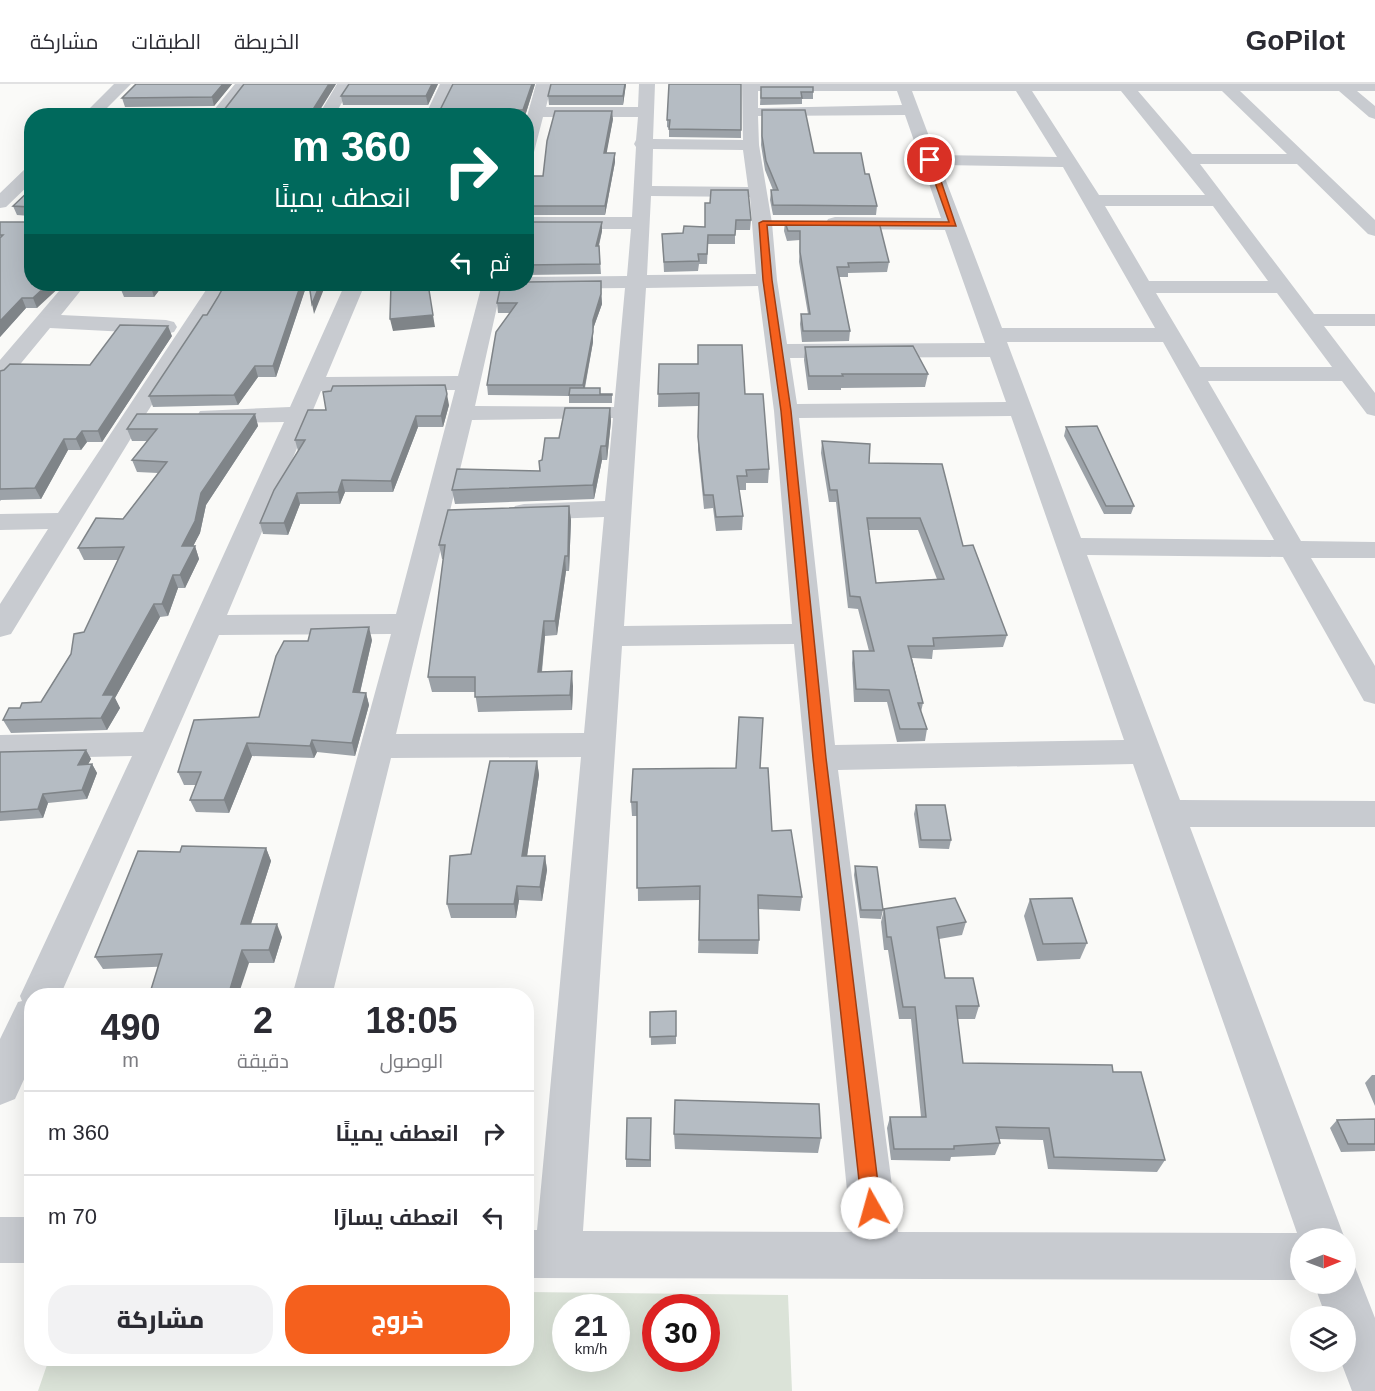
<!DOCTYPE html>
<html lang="ar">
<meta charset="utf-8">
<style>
:root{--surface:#fff;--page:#f2f2f3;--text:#2b2b33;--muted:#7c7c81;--line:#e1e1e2;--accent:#f5601d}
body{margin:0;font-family:Arial,Cairo,sans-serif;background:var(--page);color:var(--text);direction:rtl;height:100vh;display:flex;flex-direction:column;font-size:22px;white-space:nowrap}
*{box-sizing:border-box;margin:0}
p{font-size:20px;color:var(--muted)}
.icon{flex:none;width:33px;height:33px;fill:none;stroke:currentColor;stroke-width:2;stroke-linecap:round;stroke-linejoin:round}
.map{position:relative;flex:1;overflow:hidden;direction:ltr}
.drawer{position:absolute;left:24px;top:904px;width:510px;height:378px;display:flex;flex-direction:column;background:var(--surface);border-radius:24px;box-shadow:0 6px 24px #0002;direction:rtl}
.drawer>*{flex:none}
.top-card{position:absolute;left:24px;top:24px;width:510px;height:183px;border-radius:24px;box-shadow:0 6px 24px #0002;direction:rtl;background:#00695c;color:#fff;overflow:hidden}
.needle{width:39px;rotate:89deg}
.buttons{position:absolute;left:1290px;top:1144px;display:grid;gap:12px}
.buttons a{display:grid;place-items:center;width:66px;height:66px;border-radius:50%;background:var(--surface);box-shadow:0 6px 24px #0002;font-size:30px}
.speed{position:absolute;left:552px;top:1210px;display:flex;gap:12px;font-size:30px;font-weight:700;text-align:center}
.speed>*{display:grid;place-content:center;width:78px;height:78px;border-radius:50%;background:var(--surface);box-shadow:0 6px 24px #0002;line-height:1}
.speed small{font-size:15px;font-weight:400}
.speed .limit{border:9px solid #d22;background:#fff;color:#111}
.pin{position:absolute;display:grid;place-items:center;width:51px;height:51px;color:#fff;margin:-26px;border:3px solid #fff;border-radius:50%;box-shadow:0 2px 6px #0007}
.me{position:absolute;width:66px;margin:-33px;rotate:353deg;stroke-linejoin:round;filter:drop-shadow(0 0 4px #0008)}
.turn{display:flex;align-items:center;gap:21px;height:126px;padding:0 24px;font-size:27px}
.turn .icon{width:78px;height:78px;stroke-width:2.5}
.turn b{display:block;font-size:42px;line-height:51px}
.then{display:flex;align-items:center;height:57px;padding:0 24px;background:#0003;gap:12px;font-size:22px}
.eta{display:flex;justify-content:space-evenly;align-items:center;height:102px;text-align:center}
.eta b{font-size:36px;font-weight:800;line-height:42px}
.action{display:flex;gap:12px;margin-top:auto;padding:12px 24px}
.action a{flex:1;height:69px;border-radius:24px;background:var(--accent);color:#fff;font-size:24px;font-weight:800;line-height:69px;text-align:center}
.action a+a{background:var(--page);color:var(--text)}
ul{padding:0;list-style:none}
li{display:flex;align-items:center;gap:18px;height:84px;padding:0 24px;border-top:2px solid var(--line)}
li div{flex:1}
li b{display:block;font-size:22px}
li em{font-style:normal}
header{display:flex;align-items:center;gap:36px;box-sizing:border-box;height:84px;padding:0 30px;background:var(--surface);border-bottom:2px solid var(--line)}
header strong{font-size:28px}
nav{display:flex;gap:33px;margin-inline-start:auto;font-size:21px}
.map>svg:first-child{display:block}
.green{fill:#dbe3d8;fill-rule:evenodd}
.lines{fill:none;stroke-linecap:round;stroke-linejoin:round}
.minor{fill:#c8cbd0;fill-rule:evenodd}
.wall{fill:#9ca2a8;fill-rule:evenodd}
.shaded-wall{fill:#7f8488}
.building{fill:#b5bcc3;stroke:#7f8488;stroke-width:1.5;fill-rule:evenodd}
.route{fill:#f5601d;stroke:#9f3e13;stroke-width:1.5}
</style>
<header>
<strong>GoPilot</strong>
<nav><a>الخريطة</a><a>الطبقات</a><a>مشاركة</a></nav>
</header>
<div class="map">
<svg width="1375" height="1307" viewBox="0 0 1375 1307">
<rect width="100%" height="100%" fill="#fafaf8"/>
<path class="green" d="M527,1208L788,1211L792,1307H38L49,1275H526ZM566,1224H616V1275H566ZM656,1224H706V1275H656Z"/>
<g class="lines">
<path class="minor" d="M114,0H131L106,25H148L154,27L155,32H82Z
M235,0H251L226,32H209Z
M337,0H353L334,32H318Z
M440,0H456L441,32H425Z
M536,0H552L546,23H638L639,0H655L653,55L743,56L742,0H1375V7H1357L1375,22V35L1369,33L1339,7H1240L1375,136V152L1368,150L1297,80H1200L1314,230H1375V242H1324L1375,309V332L1367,330L1342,297H1208L1301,457L1375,458V474H1311L1375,582V620L1364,617L1283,473L1087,471L1180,716L1375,717V743H1190L1345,1155H1300V1196L526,1194V1146H537L581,673L391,674L332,912H292L391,550L219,551L60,912H32V978L15,1015L0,1021V955L18,918L22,917L20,912L132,672L0,675V651L143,648L284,338L209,339L200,337L197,332L200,327L290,323L345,200H365L326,293L458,292L482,200H502L475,322L614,323L625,204L526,205L519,203L516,200H526V193L627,192L631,145H526V133H632L636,63L634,60L636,56L638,33H543L534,68L526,73V36ZM758,7H897L902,21L758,24ZM912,7H1016L1057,73L936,71ZM1032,7H1121L1205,111H1099ZM1138,7H1222L1287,70H1192ZM905,31L941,134L835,133L828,135L826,139L828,143L835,145L945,146L985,259L787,260L777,196L772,139L759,61L758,32ZM653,65L743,66L748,103L652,102ZM940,81L1063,83L1155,244H1002ZM651,112L750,113L756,190L647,191ZM1105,122H1213L1268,197H1149ZM758,202L774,327L792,540L624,542L646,204ZM1156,209H1277L1332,283H1200ZM1007,258H1163L1274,456L1081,454ZM990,273L1006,318L797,320L790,274ZM455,306L396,530L227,531L321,307ZM1011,332L1124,656L835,661L799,334ZM613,334L605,417L524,420L515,422L511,428L515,434L524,436L604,433L584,649L396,650L472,336ZM794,560L851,1148L583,1147L622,562ZM1133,680L1297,1149L898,1148L838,686Z
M32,83V98L6,123L0,124V109L26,84Z
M65,200H86L61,231L166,236L174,238L177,243L174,248L166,250L50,244L8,295L0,297V276Z
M210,200H230L144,333L11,550L0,553V520L48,445L0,446V430L58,429Z
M0,1133H32V1179H0Z
M1346,1179L1355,1183L1375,1234V1307H1352L1341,1278H1346V1233H1326L1314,1200H1346Z"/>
</g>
<path class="wall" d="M232,0L214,22L125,23L122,14Z
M336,0L320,26H440L535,0L525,32H103L224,26Z
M349,0H438L428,21H343L341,12Z
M626,0L623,21H549L548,12Z
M741,0V54L669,53V44L667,43V36Z
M761,3L813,8V15H802V20L760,21Z
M762,26L814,69L865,90L877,122L876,131H773L770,116L771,106H773L765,86L761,61Z
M613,35L606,69H615V78L605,131H526V92H543Z
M32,104L37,224H26L0,253V138H30V132L17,131L13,122Z
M710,119L751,136L750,146H735V160H708L707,180H699L698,187L664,188L662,150L683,149L705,143Z
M526,138L602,147L599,162L601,190L526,191Z
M785,138L889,178L887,188L848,189V193H839L850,247L849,257L802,258L800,240L801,230H808L799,178L800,156L787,157L784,147Z
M601,197L602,220L593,245V258L585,304L601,310H612V319H569V312L488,311L487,301L510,229H498L497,219Z
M123,200H164L154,213H124L120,203Z
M225,200H307L276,293H258L238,321L153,323L149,312L207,231L218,213Z
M172,252L102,358H87L81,366H68L41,415L1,416L0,417V287L90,281Z
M805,263L928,290L925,303L841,304V306H808L804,276Z
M659,280L745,310L769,385L768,399H746V406H739L743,432L742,446L716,447L713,424L704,425L698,366V322L658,323Z
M449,321L443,343H418L393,408H345L340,420H300L288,451L263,450L260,439L298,367L295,356L326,326Z
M610,324L611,337L607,376H602L594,415L455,420L452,406L540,387L542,376L559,354Z
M255,330L258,342L206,421L200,449L193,462H195L199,475L185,504H178L168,532L160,533L115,614L120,624L107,646L11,649L3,636L20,624L41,618L84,548L118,476H84L78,464L123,435L158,389L137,388L132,376L147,357H132L127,345Z
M1066,343L1134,422L1131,430H1104L1064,352Z
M822,357L869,379L963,462L1007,551L1003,563L933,566L932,575L912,574L923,619L921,628L927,645L925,657L897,658L887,618H854L852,579L853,567H869L858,525L848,524L836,418H829L821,369ZM869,446H918L937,495L876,499Z
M569,422L571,436L569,487H566L557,551L545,552L542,588L573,602L572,626L478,628L475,608H432L428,593L443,475H442L439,461Z
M372,556L360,609H366L369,621L355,672L317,668L314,674L252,672L229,729L196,728L190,716L196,701H184L178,688Z
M86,666L91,675L88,680H92L97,689L87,715L48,719L43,734L0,737V668Z
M537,677L539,691L527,772H545L547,786L542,817L519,816L516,834H451L447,820L471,770Z
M760,684L772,747L802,813L800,827L758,825L759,856L758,870L698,869L700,816L638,817L637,732H632L631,718Z
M916,721L951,756L949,765L919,764L914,730Z
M266,764L271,777L251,840L282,853L274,879H249L103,885L95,873L180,768Z
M855,782L883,826L881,835L860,834L854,791Z
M1030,815L1087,859L1080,875L1037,877L1024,832Z
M884,825L966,838L962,851L939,855L945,894L979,922L975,935H957L963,979L1113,988L1165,1076L1157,1088L1048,1085L1043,1056L999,1055L1000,1059L995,1071L951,1073L950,1077L891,1076L887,1044L890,1033H921L911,935H899L888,866H884L881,838Z
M676,927V960L651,961L650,928Z
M1372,991H1375V1022L1365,999Z
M651,1034V1083H626V1075Z
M1375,1035V1067L1341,1068L1330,1044L1337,1036Z
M674,1050L821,1054L818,1069L675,1065Z"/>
<path class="shaded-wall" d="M223,0H232L214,22L212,13Z
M329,0H336L316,32L314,24Z
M432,0H438L428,21L426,12Z
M532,0H535L525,32H524L523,26Z
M625,0H626L623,21V12Z
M612,27L613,35L605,78L604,69Z
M615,69V78L605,131V122Z
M602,138V147L596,172V162Z
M48,200H63L37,224L33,214Z
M153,200H164L154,213L151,203Z
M301,200H307L276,293L273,282Z
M320,200H326L314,230L312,220Z
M601,210L602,220L593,245V258L583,312V301L593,236Z
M22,214L26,224L0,253V237Z
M433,231L435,243L393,247L390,235Z
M168,242L172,252L102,358L98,347Z
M255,282L258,293L238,321L234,311Z
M447,310L449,321L443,343L441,332Z
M610,324L611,337L607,376L606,362Z
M255,330L258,342L206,421L200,449L187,474L182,462L201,409Z
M416,332L418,343L393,408L391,397Z
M82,347L87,358L81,366L76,355Z
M64,355L68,366L41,415L35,404Z
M601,362L602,376L594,415L593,401Z
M342,396L345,408L340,420L338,408Z
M297,409L300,420L288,451L284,439Z
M569,422L571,436L569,487L568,472Z
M195,462L199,475L185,504L180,491Z
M565,472L566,487L557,551L555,537Z
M173,491L178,504L168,532L162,520Z
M154,520L160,533L115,614L120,624L107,646L101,634L103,611Z
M544,537L545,552L540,603L538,588Z
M369,543L372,556L357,621L353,608Z
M572,587L573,602L572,626L570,611Z
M366,609L369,621L355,672L352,659Z
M312,656L317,668L314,674L310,662Z
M247,659L252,672L229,729L224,716Z
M86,666L91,675L83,690L78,681Z
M537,677L539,691L525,786L522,772Z
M92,680L97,689L87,715L82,706Z
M43,710L48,719L43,734L38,725Z
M266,764L271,777L247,852L241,840Z
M545,772L547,786L542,817L540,803Z
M517,802L519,816L516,834L514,820Z
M277,840L282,853L274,879L269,866Z
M242,866L249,879L238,912H228Z"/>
<path class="building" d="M136,0H223L212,13L122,14Z
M244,0H329L314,24L316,26H440L453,0H532L523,26H497L495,32H103L109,26H224Z
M349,0H432L426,12H341Z
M551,0H625L623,12H548Z
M669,0H741V46L669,45L670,36H667Z
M761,3H813V8H801L802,14H761Z
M762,26H805L814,69H861L865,90H869L877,122L773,121L771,106H778L766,77L762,52Z
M555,27H612L604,69H615L605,122H526V92H543L547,57Z
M32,104V200H48L33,214H22L0,237V154L3,151H0V138H30V123L13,122Z
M711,106H748L751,136H736L735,151H708L707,170H698L699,177L664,178L662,150L683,149L684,142L705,143V119H710Z
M526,138H602L596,162H599L600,180L526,181Z
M785,138H879L889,178L848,179L849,183H837L850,247H803L801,230H810L800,168V147H788Z
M601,197V210L593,236V248L583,301H487L496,248L517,219H497L501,200H526V198Z
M123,200H153L151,203H120Z
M225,200H301L273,282H255L234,311L149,312L203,231H207L218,213Z
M309,200H320L312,220Z
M391,200H428L433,231L390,235Z
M120,241L168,242L98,347H82L76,355H64L35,404L0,405V287L4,286L10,280L90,281Z
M698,261H742L745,310H763L769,385L746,386L747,392H737L743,432L716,433L713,411H704L698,353L699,309L658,310L659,280H698Z
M913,262L928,290H842L843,292H809L805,263Z
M445,301L447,310L441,332H416L391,397L342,396L338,408L297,409L284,439H260L274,406L305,356H295L308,326H326L323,308L331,307L333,302Z
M570,304H600V310H612V311H569Z
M565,324H610L606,362H601L593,401L452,406L457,385L540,387L539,377L542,376L545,354H559Z
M137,330H255L201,409L195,437L182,462H195L180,491H173L162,520H154L103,611H114L101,634L3,636L9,624H20L22,619L41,618L71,570L74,550L84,548L124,463L78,464L96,434L123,435L167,378L132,376L157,345H127Z
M1097,342L1134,422H1106L1066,343Z
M822,357L870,360L869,379L942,380L963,462L973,461L1007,551L933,554L934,562H908L923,619H918L927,645H900L889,606L856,605L853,567H874L860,513L850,512L837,406H830ZM867,434H920L944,495L876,499Z
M569,422L568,472H565L555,537H544L538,588L572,587L570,611L475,613V593H428L445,461H439L448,426Z
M369,543L353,608L366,609L352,659L312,656L310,662L247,659L224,716H190L201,688H178L194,636L259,633L276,572L284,557H308L311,545Z
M739,633L763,634L760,684H768L772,747L791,746L802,813L758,811L759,856H699L700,802L637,804V718H631L633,685L736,684Z
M86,666L78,681L92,680L82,706L43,710L38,725L0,728V668Z
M490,677H537L522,772H545L540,803L517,802L514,820H447L450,772L471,770Z
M916,721H945L951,756H921Z
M182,762L266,764L241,840H277L269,866H242L228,912H149L162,870L95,873L138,767L180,768Z
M855,782L877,783L883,826H861Z
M955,814L966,838L937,843L945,894H973L979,922H956L963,979L1112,981L1113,988H1141L1165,1076L1054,1073L1049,1044L996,1043L1000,1059L954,1062V1065H894L890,1033H926L915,923H903L891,853H887L884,825Z
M1072,814L1087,859L1043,860L1030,815Z
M676,927V952L650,953V928Z
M675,1016L819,1020L821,1054L674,1050Z
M627,1034H651L650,1076L626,1075Z
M1375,1035V1060H1348L1337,1036Z"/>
<path class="route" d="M930,74L934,76L956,142L767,141L772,196L791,327L826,674L881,1124L879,1131L872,1134L865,1131L862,1124L813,674L781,327L763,196L759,139L763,137L949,138L927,76Z"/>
</svg>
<div class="buttons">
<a><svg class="needle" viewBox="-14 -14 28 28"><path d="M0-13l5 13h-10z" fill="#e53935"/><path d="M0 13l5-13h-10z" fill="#7c7c81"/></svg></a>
<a><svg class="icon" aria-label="layers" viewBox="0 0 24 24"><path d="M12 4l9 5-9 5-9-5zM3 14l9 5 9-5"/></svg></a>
</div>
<div class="speed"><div>21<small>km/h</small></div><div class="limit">30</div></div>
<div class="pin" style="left:930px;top:76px;background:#d93025"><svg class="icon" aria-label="arrive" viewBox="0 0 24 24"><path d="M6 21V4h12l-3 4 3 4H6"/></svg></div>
<svg class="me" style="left:872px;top:1124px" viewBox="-20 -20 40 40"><circle r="19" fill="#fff"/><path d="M0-13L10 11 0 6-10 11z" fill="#f5601d"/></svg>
<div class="top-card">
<div class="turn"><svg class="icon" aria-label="right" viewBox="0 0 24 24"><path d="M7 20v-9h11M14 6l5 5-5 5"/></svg><div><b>360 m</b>انعطف يمينًا</div></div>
<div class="then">ثم<svg class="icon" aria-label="left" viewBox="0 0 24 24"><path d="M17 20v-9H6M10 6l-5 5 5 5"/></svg></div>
</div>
<section class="drawer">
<div class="eta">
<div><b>18:05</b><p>الوصول</p></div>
<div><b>2</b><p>دقيقة</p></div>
<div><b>490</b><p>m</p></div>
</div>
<ul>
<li><svg class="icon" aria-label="right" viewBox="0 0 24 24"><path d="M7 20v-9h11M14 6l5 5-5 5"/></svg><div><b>انعطف يمينًا</b></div><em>360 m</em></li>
<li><svg class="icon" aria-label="left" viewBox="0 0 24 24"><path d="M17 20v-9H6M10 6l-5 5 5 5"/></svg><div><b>انعطف يسارًا</b></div><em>70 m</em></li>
</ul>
<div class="action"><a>خروج</a><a>مشاركة</a></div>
</section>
</div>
